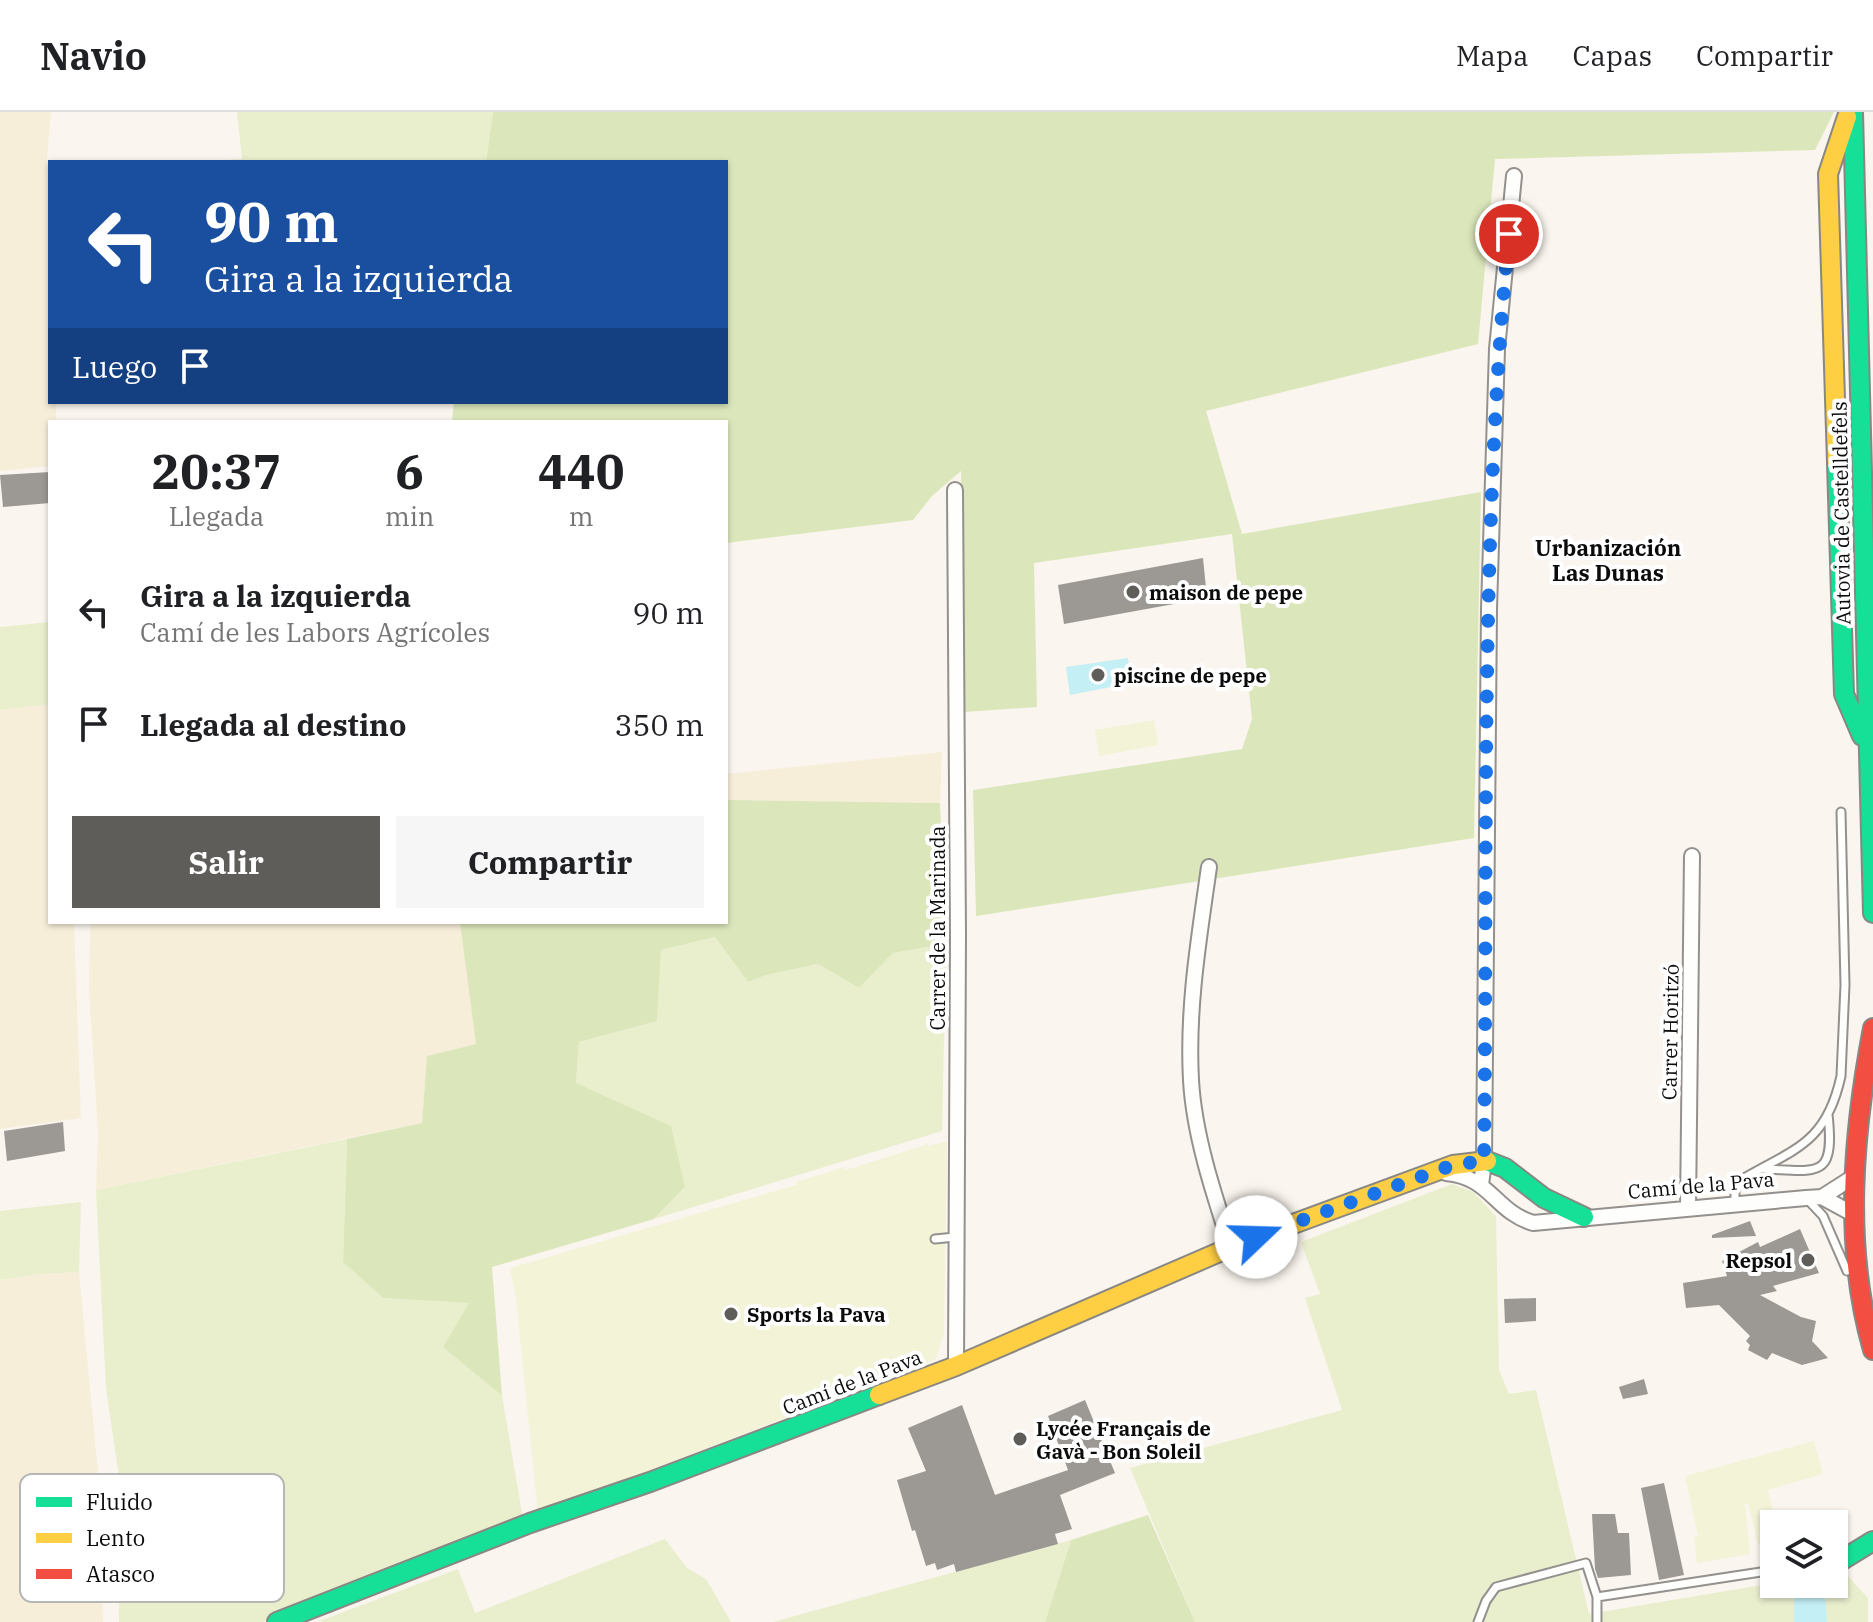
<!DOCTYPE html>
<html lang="es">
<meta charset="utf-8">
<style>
:root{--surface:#fff;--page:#f6f6f6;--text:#202124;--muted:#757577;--line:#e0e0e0;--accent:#5f5d5a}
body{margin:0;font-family:"IBM Plex Serif",serif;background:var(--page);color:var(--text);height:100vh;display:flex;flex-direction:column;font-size:30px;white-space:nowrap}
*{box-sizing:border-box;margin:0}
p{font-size:26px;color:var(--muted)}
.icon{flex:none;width:44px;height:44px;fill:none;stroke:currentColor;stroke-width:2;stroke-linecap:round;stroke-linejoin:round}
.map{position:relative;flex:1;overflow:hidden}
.drawer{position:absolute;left:48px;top:308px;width:680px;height:504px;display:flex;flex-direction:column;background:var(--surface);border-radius:0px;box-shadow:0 2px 6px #0004}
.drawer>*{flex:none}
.banner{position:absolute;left:48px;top:48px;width:680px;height:244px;border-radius:0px;box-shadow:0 2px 6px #0004;background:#1a4fa0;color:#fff;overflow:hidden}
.tools{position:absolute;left:1760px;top:1398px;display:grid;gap:16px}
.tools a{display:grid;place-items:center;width:88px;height:88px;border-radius:0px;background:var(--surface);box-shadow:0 2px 6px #0004;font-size:40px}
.pin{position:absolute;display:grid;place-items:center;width:68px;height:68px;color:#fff;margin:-34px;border:4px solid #fff;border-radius:50%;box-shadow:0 2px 8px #0007}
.me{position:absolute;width:88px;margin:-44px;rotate:69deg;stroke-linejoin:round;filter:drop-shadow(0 0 6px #0008)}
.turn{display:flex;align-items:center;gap:28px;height:168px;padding:0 24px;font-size:36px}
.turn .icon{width:104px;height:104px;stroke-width:2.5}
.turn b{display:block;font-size:56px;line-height:68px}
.then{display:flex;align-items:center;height:76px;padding:0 24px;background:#0003;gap:16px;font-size:30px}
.eta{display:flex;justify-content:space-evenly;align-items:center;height:136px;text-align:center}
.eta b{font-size:48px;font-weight:700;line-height:56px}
.primary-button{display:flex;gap:16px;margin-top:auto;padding:16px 24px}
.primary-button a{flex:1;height:92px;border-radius:0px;background:var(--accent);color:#fff;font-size:32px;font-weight:700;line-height:92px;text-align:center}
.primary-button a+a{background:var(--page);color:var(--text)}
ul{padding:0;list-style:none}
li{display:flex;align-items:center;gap:24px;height:112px;padding:0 24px}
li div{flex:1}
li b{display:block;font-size:30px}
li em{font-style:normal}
header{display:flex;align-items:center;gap:48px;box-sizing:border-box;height:112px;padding:0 40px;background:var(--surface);border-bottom:2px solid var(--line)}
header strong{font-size:38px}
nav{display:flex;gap:44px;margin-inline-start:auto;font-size:28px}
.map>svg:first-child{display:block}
.farmland{fill:#f7eeda}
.green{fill:#e9efcd}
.forest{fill:#dbe7bb}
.pitch{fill:#f2f3d7}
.water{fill:#c3eff5}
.building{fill:#9c9894}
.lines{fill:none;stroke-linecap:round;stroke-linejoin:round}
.lane-casing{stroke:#93908d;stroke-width:11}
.street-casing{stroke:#93908d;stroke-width:18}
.fast-casing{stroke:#898784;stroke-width:22}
.slow-casing{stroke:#898784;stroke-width:22}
.jam-casing{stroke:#898784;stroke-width:22}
.lane{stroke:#fefefc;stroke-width:7}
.street{stroke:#fefefc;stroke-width:14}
.fast{stroke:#16e098;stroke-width:18}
.slow{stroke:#ffcf43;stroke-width:18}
.jam{stroke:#f24e42;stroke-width:18}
.route{stroke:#1a73e8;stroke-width:14;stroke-dasharray:0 25.2}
.poi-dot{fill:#5f5d5a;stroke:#fff;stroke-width:3}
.labels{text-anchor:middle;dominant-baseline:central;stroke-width:8;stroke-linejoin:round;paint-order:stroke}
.street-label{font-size:20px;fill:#0b0b0b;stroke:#fff}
.poi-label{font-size:20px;font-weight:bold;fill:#0b0b0b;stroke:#fff;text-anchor:start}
.neighbourhood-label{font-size:22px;font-weight:bold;fill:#0b0b0b;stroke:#fff}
.key{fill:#fff;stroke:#b6b6b6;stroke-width:2}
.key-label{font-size:22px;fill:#0b0b0b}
</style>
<header>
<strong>Navio</strong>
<nav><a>Mapa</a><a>Capas</a><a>Compartir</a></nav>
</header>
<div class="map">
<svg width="1873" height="1510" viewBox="0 0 1873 1510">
<rect width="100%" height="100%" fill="#faf5ee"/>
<path class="farmland" d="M0,0H51L47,47L50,118V290H56V310H50V354L0,359Z
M50,592V810H74L81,1006L0,1017V598Z
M942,640L940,691L726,688V662Z
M90,810H462L476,932L427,944L422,1011L96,1078L98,1022L89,879Z
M79,1160L98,1361L103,1510H0V1168L39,1162Z"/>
<path class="green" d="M237,0H493L486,50H185L242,47Z
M50,510V592L0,598V515Z
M715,825L748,870L766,863L818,852L859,876L893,841L946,832L942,1019L654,1107L685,1075L576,972L579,930L656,909L661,838Z
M347,1027L343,1150L383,1186L470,1191L443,1235L502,1284L523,1407L263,1510H119L118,1358L106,1276L96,1078Z
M1452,1072L1473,1080L1496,1104L1499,1258L1509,1282L1536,1278L1589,1502L1774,1471L1834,1472V1461L1844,1460L1868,1486V1510H1195L1130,1356L1342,1298L1305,1186L1320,1182L1301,1130Z
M81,1090L79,1160L39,1162L0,1168V1099Z
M665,1427L687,1456L706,1467L731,1510H317L458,1457L475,1501Z
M1071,1428L1045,1510H773Z"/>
<path class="forest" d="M493,0H1834L1815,38L1495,47L1478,232L1206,299L1242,422L1481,380L1474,726L976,804L973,678L1242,637L1252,607L1232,422L1034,451L1037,595L964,600L961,359L932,384L913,408L726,431V310H452L454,290H726V50H486Z
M726,688L940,691L946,832L893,841L859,876L818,852L766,863L748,870L715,825L661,838L657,909L579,930L576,971L671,1014L685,1075L654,1107L492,1155L502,1284L443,1235L469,1191L383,1186L343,1150L347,1027L422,1011L427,944L476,932L460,810H726Z
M1148,1403L1195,1510H1045L1071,1428Z"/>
<path class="pitch" d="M1154,608L1158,633L1099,644L1095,618Z
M947,1029L944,1220L936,1247L538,1402L516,1186L510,1156L796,1073V1070L845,1055L846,1058L928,1032L929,1034Z
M1814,1329L1823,1362L1768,1378L1776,1412H1774V1429L1758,1433L1748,1392H1745L1750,1442L1697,1451L1694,1425L1698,1424L1685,1364Z"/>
<path class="water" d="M1128,546L1131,571L1070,583L1066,555Z
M1825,1484L1827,1510H1794V1484Z"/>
<path class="building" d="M50,360V391L3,395L0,363Z
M1203,446L1207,486L1064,512L1058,473Z
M63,1010L65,1039L7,1049L4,1019Z
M1750,1109L1756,1124L1712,1126V1123Z
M1800,1117L1819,1161L1773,1174L1777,1179L1760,1183L1801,1205L1816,1209L1812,1229L1828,1246L1802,1253L1772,1241L1767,1248L1748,1238L1750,1233L1746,1229L1750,1224L1719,1193L1686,1196L1683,1171L1727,1164L1722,1149L1758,1130L1760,1135Z
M1536,1186V1209L1505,1211L1504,1187Z
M1644,1267L1648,1282L1623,1287L1619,1275Z
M1085,1288L1115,1361L1060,1383L1072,1417L1055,1422L1058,1432L956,1460L954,1452L937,1458L935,1451L926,1454L915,1418L912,1419L897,1368L926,1359L908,1316L962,1293L995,1383L1068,1358L1048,1304Z
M1664,1371L1684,1463L1659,1468L1641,1376Z
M1592,1402H1615L1618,1421H1629L1631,1463L1598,1466L1595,1457Z"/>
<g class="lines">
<g class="lane-casing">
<path id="lane" d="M1763,1057C1819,1059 1835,1068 1828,1002
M1807,1087L1823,1104L1847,1159
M1735,1092V1076L1739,1069C1793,1037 1826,1033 1841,964L1845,873L1841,700
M935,1127L955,1125
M1597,1485L1774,1458
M1478,1510L1486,1489L1496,1475L1586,1451L1597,1485V1510"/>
</g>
<g class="street-casing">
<path id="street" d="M955,378L958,823L956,1254
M1209,755C1199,826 1187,896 1191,968C1194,1023 1214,1083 1231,1135
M1446,1061C1491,1065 1494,1099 1533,1111L1806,1086L1822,1085L1855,1103
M1481,1073L1484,1049L1489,497L1497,237L1514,64
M1822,1085L1855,1064
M1688,1097L1692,744"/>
</g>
<g class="fast-casing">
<path id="fast" d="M1853,0L1873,801
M1837,351L1844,582L1862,624
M1487,1049L1505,1056L1544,1086L1584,1105
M1842,1448L1873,1429
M277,1510L530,1411L650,1370L879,1283"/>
</g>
<g class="slow-casing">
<path id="slow" d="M1837,351L1828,62L1847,5
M879,1283L956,1254L1231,1135L1453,1053L1487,1049"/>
</g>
<g class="jam-casing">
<path id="jam" d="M1873,916C1853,1021 1843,1134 1873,1238"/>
</g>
<use href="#lane" class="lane"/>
<use href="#street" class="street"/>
<use href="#fast" class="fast"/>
<use href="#slow" class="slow"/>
<use href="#jam" class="jam"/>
</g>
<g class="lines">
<path class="route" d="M1256,1125L1453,1053L1484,1049C1488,740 1479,429 1509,122"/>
</g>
<g class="poi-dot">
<circle cx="1133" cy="480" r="8"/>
<circle cx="1098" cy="563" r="8"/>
<circle cx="1808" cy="1148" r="8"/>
<circle cx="731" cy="1202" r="8"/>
<circle cx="1020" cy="1327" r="8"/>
</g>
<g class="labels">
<g class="street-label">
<text transform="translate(1841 401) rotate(-91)">Autovia de Castelldefels</text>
<text transform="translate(937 816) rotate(-90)">Carrer de la Marinada</text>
<text transform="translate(1670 920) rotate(-89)">Carrer Horitzó</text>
<text transform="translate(1701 1073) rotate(-5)">Camí de la Pava</text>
<text transform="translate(852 1270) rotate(-21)">Camí de la Pava</text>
</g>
<g class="poi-label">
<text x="1149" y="480">maison de pepe</text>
<text x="1114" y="563">piscine de pepe</text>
<text x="1792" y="1148" text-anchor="end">Repsol</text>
<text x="747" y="1202">Sports la Pava</text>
<text x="1036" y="1316">Lycée Français de<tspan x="1036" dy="23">Gavà - Bon Soleil</tspan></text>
</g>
<g class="neighbourhood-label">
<text x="1608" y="435">Urbanización<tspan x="1608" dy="25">Las Dunas</tspan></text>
</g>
</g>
<rect x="20" y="1362" width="264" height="128" rx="12" class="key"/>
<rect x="36" y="1385" width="36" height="10" fill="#16e098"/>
<rect x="36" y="1421" width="36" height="10" fill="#ffcf43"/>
<rect x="36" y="1457" width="36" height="10" fill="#f24e42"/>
<g class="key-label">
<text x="86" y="1398">Fluido</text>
<text x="86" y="1434">Lento</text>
<text x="86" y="1470">Atasco</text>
</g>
</svg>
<div class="tools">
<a><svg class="icon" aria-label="layers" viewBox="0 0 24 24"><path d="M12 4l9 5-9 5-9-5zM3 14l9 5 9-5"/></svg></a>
</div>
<div class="pin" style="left:1509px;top:122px;background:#d93025"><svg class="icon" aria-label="arrive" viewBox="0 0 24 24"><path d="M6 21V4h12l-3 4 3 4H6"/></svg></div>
<svg class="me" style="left:1256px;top:1125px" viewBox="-20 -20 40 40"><circle r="19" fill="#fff"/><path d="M0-13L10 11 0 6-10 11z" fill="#1a73e8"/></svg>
<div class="banner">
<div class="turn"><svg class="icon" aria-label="left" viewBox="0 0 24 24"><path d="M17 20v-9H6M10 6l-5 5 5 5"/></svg><div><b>90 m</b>Gira a la izquierda</div></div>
<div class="then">Luego<svg class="icon" aria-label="arrive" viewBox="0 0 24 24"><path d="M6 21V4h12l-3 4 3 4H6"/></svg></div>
</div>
<section class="drawer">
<div class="eta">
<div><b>20:37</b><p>Llegada</p></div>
<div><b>6</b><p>min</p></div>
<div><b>440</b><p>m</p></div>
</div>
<ul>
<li><svg class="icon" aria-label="left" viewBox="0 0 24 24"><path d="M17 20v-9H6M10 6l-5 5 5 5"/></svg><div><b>Gira a la izquierda</b><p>Camí de les Labors Agrícoles</p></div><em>90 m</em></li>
<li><svg class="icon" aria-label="arrive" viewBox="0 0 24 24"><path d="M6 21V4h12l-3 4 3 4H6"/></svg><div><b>Llegada al destino</b></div><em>350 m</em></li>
</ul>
<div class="primary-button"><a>Salir</a><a>Compartir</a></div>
</section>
</div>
